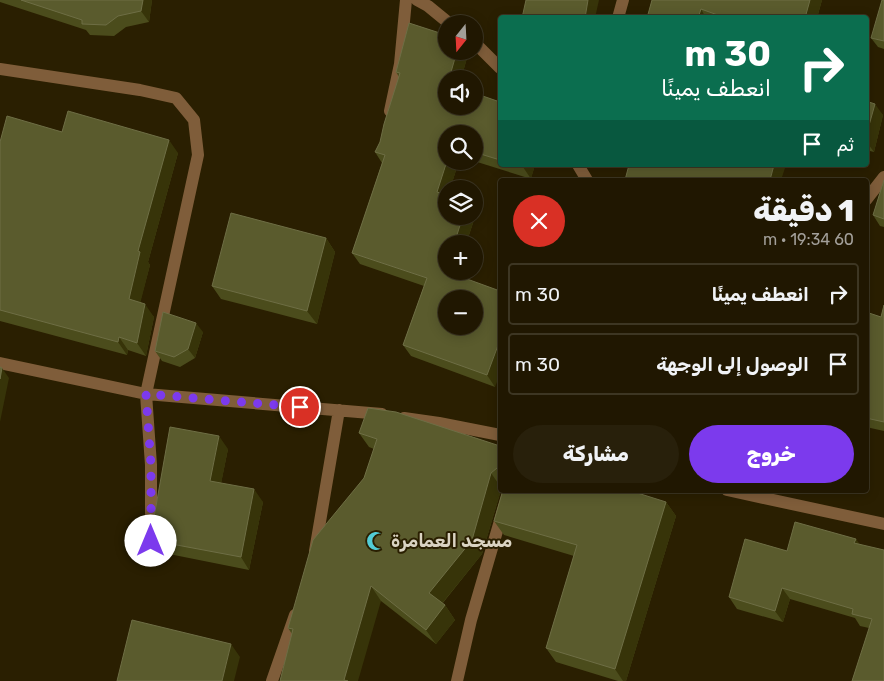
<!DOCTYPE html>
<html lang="ar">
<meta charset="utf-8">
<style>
:root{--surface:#201701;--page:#28200b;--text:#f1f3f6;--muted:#a29f99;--line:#3d3623;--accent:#7c3aed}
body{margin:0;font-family:Rubik,Cairo,sans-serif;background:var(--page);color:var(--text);direction:rtl;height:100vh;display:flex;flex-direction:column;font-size:19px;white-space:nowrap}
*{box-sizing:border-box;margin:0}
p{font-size:16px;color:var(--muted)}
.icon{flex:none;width:28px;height:28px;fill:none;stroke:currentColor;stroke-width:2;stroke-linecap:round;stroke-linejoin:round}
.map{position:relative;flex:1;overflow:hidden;direction:ltr}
.side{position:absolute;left:498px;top:178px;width:371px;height:315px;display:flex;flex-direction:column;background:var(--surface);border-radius:5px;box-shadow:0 2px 12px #0003,0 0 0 1px var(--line);direction:rtl}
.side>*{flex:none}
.top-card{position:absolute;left:498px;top:15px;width:371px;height:152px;border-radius:5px;box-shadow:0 2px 12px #0003,0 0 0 1px var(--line);direction:rtl;background:#0b6e4f;color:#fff;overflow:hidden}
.needle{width:32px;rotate:198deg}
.buttons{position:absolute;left:438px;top:15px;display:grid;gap:10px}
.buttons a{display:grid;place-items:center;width:45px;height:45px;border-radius:50%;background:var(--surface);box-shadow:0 2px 12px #0003,0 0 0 1px var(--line);font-size:25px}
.pin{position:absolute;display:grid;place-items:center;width:42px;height:42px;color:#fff;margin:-21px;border:2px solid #fff;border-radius:50%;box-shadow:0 1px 5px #0007}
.me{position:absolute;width:55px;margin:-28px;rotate:0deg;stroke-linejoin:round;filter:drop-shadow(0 0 4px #0008)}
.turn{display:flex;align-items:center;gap:18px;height:105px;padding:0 15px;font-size:22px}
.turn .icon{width:65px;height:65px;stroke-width:2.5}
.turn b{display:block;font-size:35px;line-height:42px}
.then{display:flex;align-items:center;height:48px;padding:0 15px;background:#0003;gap:10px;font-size:19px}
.round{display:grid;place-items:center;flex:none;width:52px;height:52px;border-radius:26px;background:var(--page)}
.summary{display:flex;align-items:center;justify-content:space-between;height:85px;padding:0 15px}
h1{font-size:30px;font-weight:800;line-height:38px}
.primary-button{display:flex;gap:10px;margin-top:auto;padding:10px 15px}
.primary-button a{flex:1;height:58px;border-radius:30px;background:var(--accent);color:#fff;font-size:20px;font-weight:800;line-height:58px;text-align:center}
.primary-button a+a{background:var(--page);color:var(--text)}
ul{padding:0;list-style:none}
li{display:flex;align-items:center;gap:15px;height:62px;margin:0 10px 8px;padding:0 5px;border:2px solid var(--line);border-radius:5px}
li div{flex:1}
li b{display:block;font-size:19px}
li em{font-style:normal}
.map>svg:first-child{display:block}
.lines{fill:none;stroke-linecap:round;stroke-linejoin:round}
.minor{stroke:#7f5d3a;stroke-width:12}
.wall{fill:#4b4c1c}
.shaded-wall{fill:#373409}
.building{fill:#5a5b2d;stroke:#6e6e45;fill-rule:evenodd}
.route{stroke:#7c3aed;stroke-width:9;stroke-dasharray:0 16.2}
.labels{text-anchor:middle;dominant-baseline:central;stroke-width:4;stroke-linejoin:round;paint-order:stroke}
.poi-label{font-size:18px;font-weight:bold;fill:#dad3c2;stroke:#2a1f01;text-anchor:start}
</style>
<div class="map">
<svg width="884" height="681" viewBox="0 0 884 681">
<rect width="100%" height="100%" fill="#2a1f01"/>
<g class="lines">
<path class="minor" d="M417,0L428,6L450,24
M618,18L623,0
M474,42L500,68
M0,69L140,90L176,98L194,120L198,155L146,394L151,465V560
M390,111L400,64L406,0
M578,165L587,180
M866,200L884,177
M0,363L146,394L382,414
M404,418L439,423L500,435
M727,490L884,524
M315,551L339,410
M272,681L295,615
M457,681L471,620L509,490"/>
</g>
<path class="wall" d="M0,0H152L149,22L126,27L114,36L90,35L86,30L0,2Z
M652,0H822L817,18H647Z
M884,0V49L878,47L871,38Z
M446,51H469L461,79L446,106L500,102V165H535L531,178H528L474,161V134H446V161H459L450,189H446V216H474V210L476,214L466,244H446L456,275L495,387L411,356L403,345L424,286L360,264L352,253L382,163L375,152L380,142L399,77L396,72Z
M866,101L883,115L874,152L866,150Z
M62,132L178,153L148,262L150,265L140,302L154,317L146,356L128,350L127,355L0,321V142Z
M884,180V227L880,226L873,215Z
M326,238L335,252L317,324L221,299L212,286Z
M884,305V431L866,427V312L881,317Z
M203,332L195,358L180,367L162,361L155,351Z
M359,433L500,446L501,490L482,554L442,604L445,605L455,620L436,644L381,601L292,634L288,628L364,478L374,449L369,447Z
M228,449L221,483L263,502L249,570L159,552L150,540Z
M666,502L676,516L626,681H618L556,662L546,648L574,556L504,535L494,521Z
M856,539L884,681L869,628L860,626L855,618L790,599L783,622L737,609L729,597L787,551Z"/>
<path class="shaded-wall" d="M143,0H152L149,22L141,11Z
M588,0H599L595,18H585Z
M810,0H822L817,18H805Z
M701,9L706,18H698Z
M457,51H469L461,79H449Z
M875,104L883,115L874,152L866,141V136Z
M169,140L178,153L148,262L150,265L138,312L129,299L138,251Z
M447,161H459L450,189H446V201L437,192Z
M523,165H535L531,179L523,167Z
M774,165H786L781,180H770Z
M474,210L476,214L466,244H454L463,216H474Z
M326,238L335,252L317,324L307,311Z
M446,267V271H457L453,282L445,271Z
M145,304L154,317L146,356L137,343Z
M196,323L203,332L195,358L188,349Z
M119,337L128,350L127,355L118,342Z
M500,340V374L495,387L487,375Z
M2,368L9,378L0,422V379Z
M219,436L228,449L219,494L210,481Z
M491,473L500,486L501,490L482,554L439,607L429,593Z
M254,489L263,502L249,570L241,557Z
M666,502L676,516L626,681H623L615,669Z
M856,539L864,550L854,543Z
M371,586L381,601L358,681H345L344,680Z
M782,588L790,599L783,622L775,611Z
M445,605L455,620L436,644L426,630Z
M231,644L240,657L234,681H222Z"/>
<path class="building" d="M21,0H143L141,11L118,16L106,25L82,24V20Z
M526,0H588L585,18H522Z
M652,0H810L805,18H726L701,9L698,18H647Z
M882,0H884V41L871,38Z
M409,23L446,35V51H457L449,79H446V106H474V93L500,102V160L474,152V134H446V161H447L437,192L446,195V216H463L454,244H446V267L445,271L500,291V340L487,375L403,345L427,278L352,253L385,155L375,152L380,142L384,124L400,73L396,72ZM446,299H474V326H446Z
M866,101L875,104L866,136Z
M68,111L169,140L138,251L140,252L129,299L145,304L137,343L119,337L118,342L0,310V142L7,116L62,132Z
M515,165H523V167Z
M629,165H774L770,180H625Z
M529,178L536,180H528Z
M884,180V219L873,215Z
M231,213L326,238L307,311L212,286Z
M884,305V422L866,418V312L881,317Z
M163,312L196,323L188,349L174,357L155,351Z
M0,367L2,368L0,379Z
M368,408L396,412L500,446V468H497L491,473L472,540L429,593L445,605L426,630L371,586L344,680L348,681H280L293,629L288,628L313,540L364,478L377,439L359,433Z
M170,427L219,436L210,481L254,489L241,557L150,540Z
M503,490H628L666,502L615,669L546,648L577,545L494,521Z
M795,522L856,539L854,543L884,550V681H852L872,619L852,614L853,609L782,588L775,611L729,597L745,539L787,551Z
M132,620L231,644L222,681H117Z"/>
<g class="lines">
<path class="route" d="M151,541V465L146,394L300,407"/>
</g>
<defs>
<g id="mosque-bare" transform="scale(1.5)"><path d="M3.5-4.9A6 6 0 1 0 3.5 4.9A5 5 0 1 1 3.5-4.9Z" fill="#52ccd5" stroke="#2a1f01" stroke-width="2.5" paint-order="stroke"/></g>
</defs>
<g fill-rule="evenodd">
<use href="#mosque-bare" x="376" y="541"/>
</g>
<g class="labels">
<g class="poi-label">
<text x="391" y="541">مسجد العمامرة</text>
</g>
</g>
</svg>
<div class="buttons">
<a><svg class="needle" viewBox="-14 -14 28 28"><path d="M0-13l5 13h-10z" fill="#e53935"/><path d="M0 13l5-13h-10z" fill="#a29f99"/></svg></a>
<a><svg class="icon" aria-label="sound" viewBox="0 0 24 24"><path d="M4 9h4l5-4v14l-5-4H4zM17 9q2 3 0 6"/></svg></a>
<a><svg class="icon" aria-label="search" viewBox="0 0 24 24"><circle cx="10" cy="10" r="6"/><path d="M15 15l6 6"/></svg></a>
<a><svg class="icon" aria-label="layers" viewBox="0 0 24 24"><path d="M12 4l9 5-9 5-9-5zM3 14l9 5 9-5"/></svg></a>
<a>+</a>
<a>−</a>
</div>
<div class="pin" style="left:300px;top:407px;background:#d93025"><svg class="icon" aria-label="arrive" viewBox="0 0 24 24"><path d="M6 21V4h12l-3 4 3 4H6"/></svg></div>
<svg class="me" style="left:151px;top:541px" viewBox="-20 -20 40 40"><circle r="19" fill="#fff"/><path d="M0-13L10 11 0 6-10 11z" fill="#7c3aed"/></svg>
<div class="top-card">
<div class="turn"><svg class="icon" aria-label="right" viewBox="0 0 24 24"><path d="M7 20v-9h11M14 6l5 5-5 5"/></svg><div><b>30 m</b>انعطف يمينًا</div></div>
<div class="then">ثم<svg class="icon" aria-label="arrive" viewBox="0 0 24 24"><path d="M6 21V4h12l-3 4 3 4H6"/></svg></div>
</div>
<section class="side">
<div class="summary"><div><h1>1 دقيقة</h1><p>60 m · 19:34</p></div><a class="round" style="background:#d93025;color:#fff"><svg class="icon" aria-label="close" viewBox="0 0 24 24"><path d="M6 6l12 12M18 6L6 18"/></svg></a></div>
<ul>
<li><svg class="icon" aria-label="right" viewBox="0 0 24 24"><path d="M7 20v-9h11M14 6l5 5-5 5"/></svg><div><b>انعطف يمينًا</b></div><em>30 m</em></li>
<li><svg class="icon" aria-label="arrive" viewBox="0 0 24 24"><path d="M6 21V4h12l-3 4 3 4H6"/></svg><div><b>الوصول إلى الوجهة</b></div><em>30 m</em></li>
</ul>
<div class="primary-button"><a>خروج</a><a>مشاركة</a></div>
</section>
</div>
